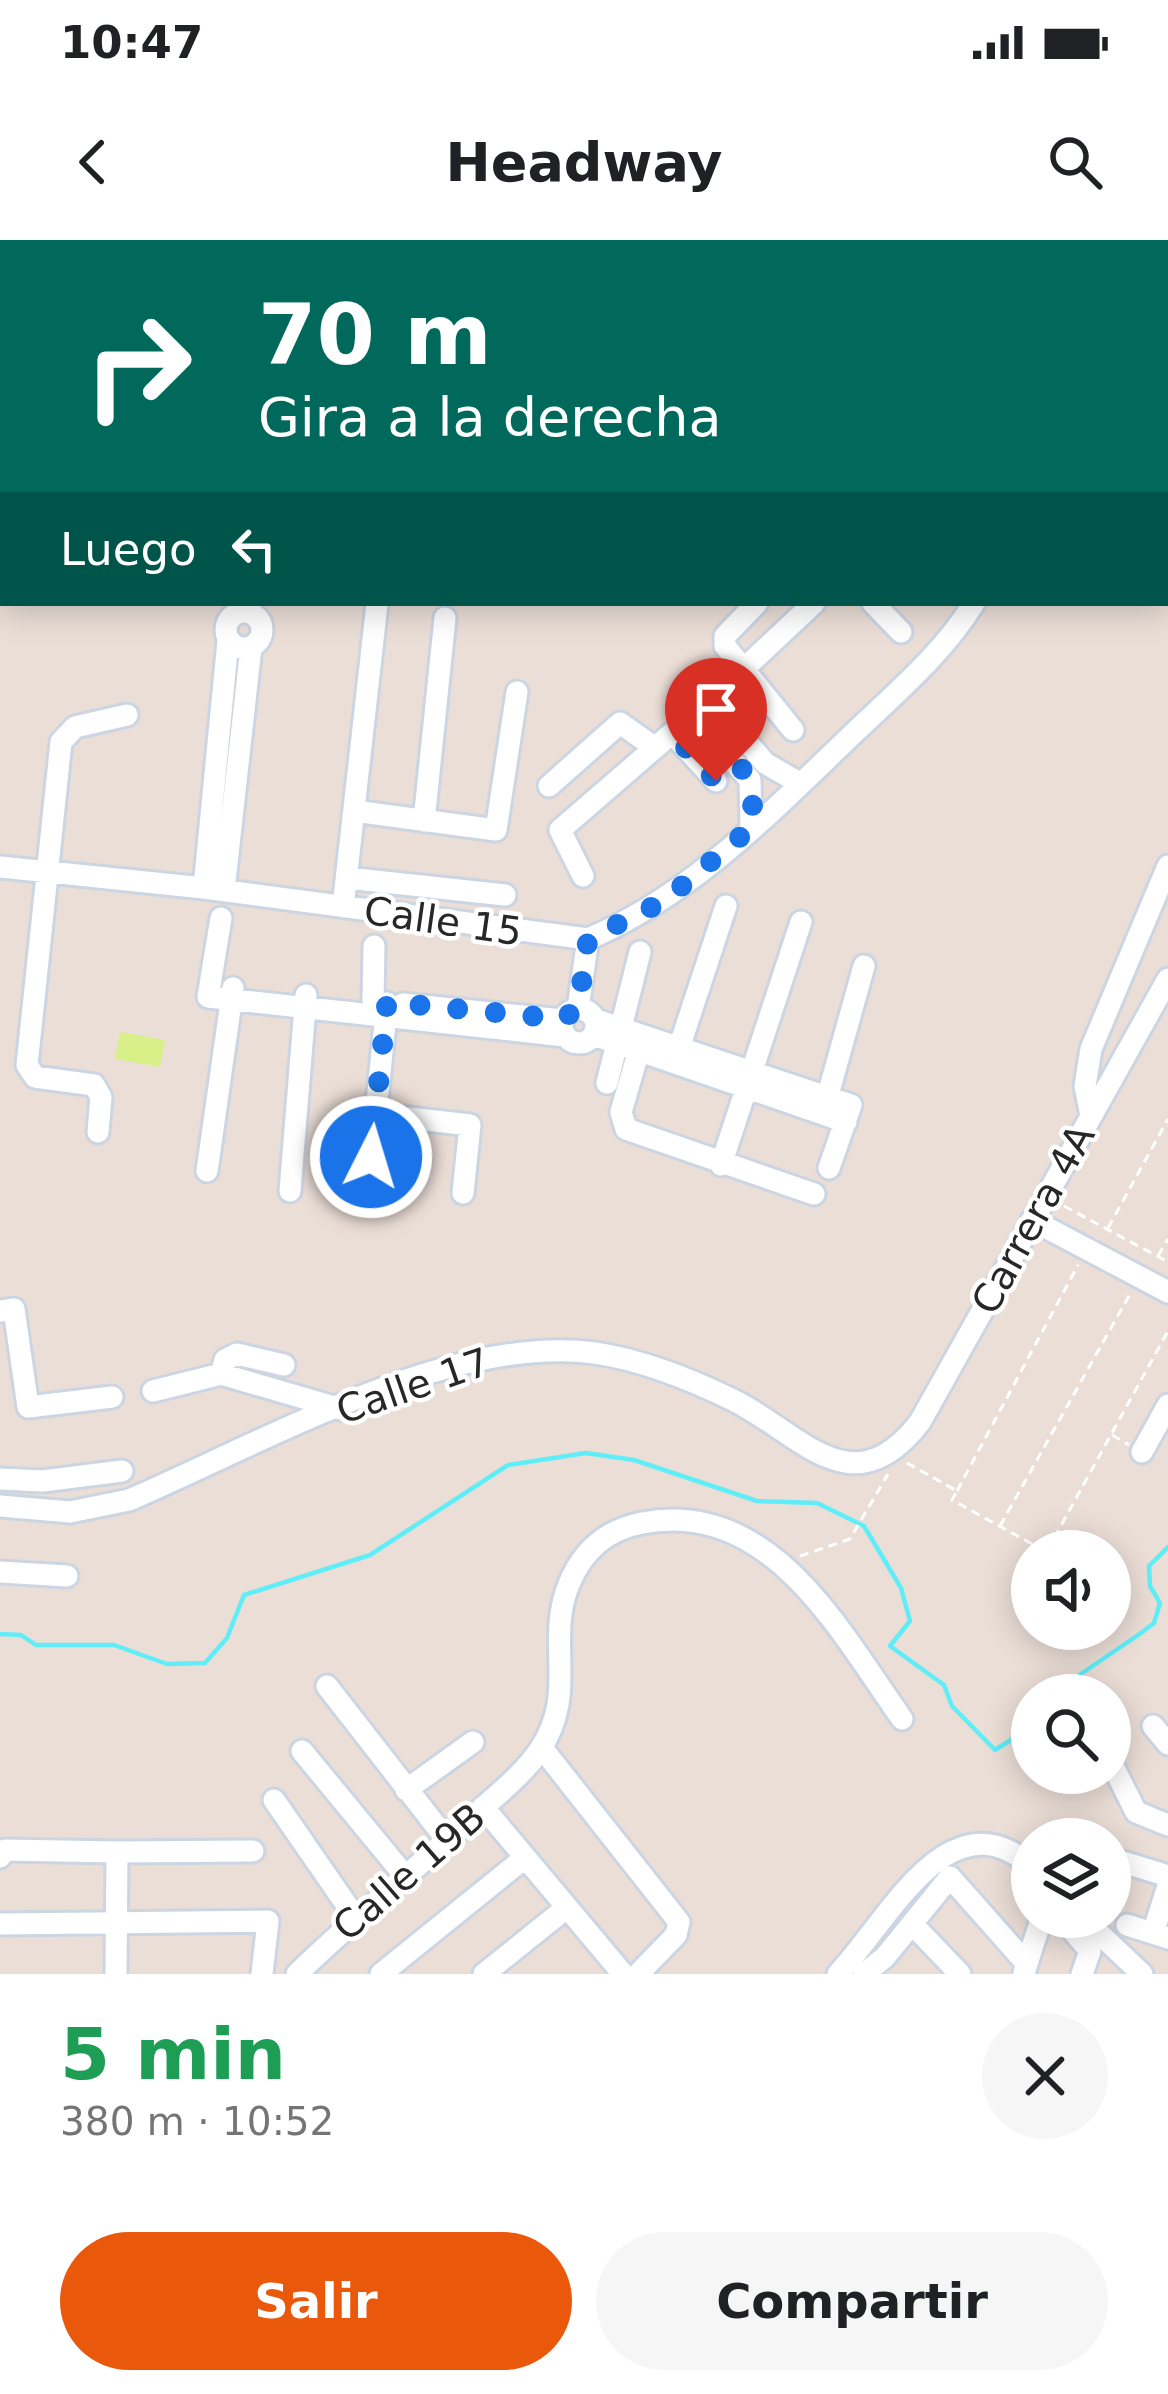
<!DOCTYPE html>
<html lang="es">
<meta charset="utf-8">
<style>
:root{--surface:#fff;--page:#f6f6f6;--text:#202124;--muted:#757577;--accent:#ea580c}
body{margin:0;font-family:"DejaVu Sans",sans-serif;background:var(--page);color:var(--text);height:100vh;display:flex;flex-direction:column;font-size:45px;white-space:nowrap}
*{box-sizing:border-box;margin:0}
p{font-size:39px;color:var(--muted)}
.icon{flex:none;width:66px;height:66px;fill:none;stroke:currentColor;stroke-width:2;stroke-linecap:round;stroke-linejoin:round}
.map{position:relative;height:1734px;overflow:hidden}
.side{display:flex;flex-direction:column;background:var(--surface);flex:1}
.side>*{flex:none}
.hud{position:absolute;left:0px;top:0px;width:1170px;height:366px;box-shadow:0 6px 30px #0003;background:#00695c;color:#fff;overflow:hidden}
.fabs{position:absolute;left:1011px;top:1290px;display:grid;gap:24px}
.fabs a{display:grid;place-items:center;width:120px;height:120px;border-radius:50%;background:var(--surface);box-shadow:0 6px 30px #0003;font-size:60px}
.pin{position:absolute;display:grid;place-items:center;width:102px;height:102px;color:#fff;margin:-123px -51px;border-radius:50% 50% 50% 0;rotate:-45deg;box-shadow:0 0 12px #0007}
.pin .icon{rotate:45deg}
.me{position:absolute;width:132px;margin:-66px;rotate:5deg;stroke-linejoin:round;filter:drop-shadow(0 0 9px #0008)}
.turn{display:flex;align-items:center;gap:42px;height:252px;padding:0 60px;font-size:54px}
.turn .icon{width:156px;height:156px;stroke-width:2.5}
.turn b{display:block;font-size:84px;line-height:102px}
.then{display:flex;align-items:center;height:114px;padding:0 60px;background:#0003;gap:24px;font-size:45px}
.round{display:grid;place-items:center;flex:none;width:126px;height:126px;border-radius:63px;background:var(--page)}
.overview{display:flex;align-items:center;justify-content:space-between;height:204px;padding:0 60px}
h1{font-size:72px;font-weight:600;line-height:90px;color:#1e9e55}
.button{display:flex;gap:24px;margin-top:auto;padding:24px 60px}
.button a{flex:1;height:138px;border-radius:72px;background:var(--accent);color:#fff;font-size:48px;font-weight:600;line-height:138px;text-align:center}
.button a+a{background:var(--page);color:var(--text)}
.status{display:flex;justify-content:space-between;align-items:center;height:84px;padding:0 60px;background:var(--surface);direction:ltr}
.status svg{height:33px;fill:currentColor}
header{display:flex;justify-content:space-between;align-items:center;height:156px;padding:0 60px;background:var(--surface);font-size:54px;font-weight:600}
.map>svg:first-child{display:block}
.pitch{fill:#d9f088}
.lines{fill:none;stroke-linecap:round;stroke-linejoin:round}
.stream{stroke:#5feef8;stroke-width:4.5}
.minor-casing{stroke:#ccd5e2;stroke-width:27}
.path{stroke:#fff;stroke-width:3;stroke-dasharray:9 6;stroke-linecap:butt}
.minor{stroke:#fff;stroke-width:21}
.route{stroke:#1a73e8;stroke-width:21;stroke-dasharray:0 37.8}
.labels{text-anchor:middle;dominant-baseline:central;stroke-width:9;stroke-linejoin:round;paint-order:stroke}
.street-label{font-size:39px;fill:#272727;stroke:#fff}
</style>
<div class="status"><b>10:47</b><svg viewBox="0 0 49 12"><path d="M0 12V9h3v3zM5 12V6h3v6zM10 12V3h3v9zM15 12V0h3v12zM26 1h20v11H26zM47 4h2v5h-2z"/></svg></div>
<header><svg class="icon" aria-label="back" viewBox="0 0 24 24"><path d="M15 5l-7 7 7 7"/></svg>Headway<svg class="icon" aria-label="search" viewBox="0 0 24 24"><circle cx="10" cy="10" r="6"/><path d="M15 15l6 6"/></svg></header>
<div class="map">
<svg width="1168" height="1734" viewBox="0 0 1168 1734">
<rect width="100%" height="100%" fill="#ebded7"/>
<path class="pitch" d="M120,792L165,800L160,827L115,819Z"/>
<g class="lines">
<path class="stream" d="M0,1394L21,1395L36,1405H114L167,1424L205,1423L227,1398L244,1355L370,1315L508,1225L586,1213L634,1220L757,1261L817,1263L864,1286L901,1348L910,1381L890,1406L944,1445L952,1466L995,1510L1014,1498L1026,1457L1072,1440L1141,1393L1154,1383L1160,1363L1150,1346L1149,1326L1168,1307"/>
<g class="minor-casing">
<path id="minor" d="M192,0L194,3
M1167,53H1168
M0,245L3,257
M1167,297L1168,290
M1167,352H1168
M757,363L725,396V406L793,490
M873,363L901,392
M226 390a18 18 0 1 1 36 0a18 18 0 1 1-36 0Z
M682 469a18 18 0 1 1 36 0a18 18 0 1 1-36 0Z
M714,457L814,363
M718,469L765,523L801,544
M703,487L750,540L751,587
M672,493L716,541
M549,546L620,483L654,507
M354,571L496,590L517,452
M424,581L445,378
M0,627L204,648L588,699C693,655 775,568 856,491C898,451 943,413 974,363
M583,636L560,590L686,481
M347,638L505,655
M204,648L228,401
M224,650L251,407
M343,667L377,364
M221,678L208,757L565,796
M373,761L374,706
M403,764L563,780
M578,768L588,699
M562 786a17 17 0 1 1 34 0a17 17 0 1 1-34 0Z
M596,780L851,865L829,928
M594,795L846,882
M639,810L621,872L626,889L814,954
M677,814L726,666
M607,843L640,712
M828,855L864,726
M374,874L470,885L463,953
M1091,876L1085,846L1091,809L1168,626
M98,892L101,857L94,845L35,837L27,825L61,502L75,487L127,475
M721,925L801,682
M207,931L233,748
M290,951L306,755
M367,960L387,763
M1032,980L1168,1052
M0,1071L14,1069L28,1167L112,1157
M221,1134L225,1120L237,1114L284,1125
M153,1151L221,1134L341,1169
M1142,1212L1168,1165
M0,1239L43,1241L122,1231
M0,1266L70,1272L129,1260C260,1204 452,1093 595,1113C642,1120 690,1139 733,1160C800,1193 852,1270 920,1182L1168,739
M0,1332L67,1336
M327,1446L447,1600
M1153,1486L1168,1504
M542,1508L679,1682L676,1695L638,1734
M302,1511L405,1636
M1110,1520L1136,1572L1168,1585
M406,1550L473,1502
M274,1560L355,1677
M483,1567L623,1734
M0,1617L5,1610L117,1612
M1110,1618L1168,1636
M1061,1677L1090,1711L1082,1734
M1082,1677L1142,1734
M0,1684L268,1681L262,1734
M1127,1685L1168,1698
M917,1689L960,1734
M1153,1693L1168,1646
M1024,1733L1042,1677
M116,1734L117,1612L253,1611
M297,1734C354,1678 416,1629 474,1576C496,1555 522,1536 539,1511C579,1453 545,1402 569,1344C583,1310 606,1290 642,1283C771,1258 840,1392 902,1479
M381,1734L522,1620
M484,1734L565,1669
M838,1734C888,1682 949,1552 1032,1627
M864,1734L885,1717L950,1637L1027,1724"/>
</g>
<path class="path" d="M1064,966L1168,1022
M1108,988L1168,879
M1158,1016L1168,999
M1112,1195L1129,1205
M907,1223L957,1251L952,1260L1045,1311
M957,1251L1078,1025
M1000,1286L1130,1054
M1047,1311L1168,1091
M800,1316L850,1299L888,1234"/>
<use href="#minor" class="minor"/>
</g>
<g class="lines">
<path class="route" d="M371,917L387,762L563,779L578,768L588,699L664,661L752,587C758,527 729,510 686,481L672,493L716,541"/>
</g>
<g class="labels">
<g class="street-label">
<text transform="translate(443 681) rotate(8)">Calle 15</text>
<text transform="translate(1033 979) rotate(-61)">Carrera 4A</text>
<text transform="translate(413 1146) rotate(-19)">Calle 17</text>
<text transform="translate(409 1632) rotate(-41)">Calle 19B</text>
</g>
</g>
</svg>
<div class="fabs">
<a><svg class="icon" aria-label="sound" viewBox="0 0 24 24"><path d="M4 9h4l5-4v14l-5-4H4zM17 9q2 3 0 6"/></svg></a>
<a><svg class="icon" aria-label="search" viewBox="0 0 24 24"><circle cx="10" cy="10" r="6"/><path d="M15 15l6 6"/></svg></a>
<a><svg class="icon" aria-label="layers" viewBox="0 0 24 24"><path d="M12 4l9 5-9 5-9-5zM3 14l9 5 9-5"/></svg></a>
</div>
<div class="pin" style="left:716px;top:541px;background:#d93025"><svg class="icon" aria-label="arrive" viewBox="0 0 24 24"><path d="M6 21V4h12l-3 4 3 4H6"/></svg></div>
<svg class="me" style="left:371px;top:917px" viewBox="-20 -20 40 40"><circle r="17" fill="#1a73e8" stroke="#fff" stroke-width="3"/><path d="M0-11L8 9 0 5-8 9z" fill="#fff"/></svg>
<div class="hud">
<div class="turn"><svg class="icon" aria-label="right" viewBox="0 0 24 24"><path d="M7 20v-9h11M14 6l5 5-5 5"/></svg><div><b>70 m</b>Gira a la derecha</div></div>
<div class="then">Luego<svg class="icon" aria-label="left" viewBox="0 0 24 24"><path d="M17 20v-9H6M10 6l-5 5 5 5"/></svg></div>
</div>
</div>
<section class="side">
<div class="overview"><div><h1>5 min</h1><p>380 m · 10:52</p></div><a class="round"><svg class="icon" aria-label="close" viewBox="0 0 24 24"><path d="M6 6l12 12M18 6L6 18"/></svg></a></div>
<div class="button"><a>Salir</a><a>Compartir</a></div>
</section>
